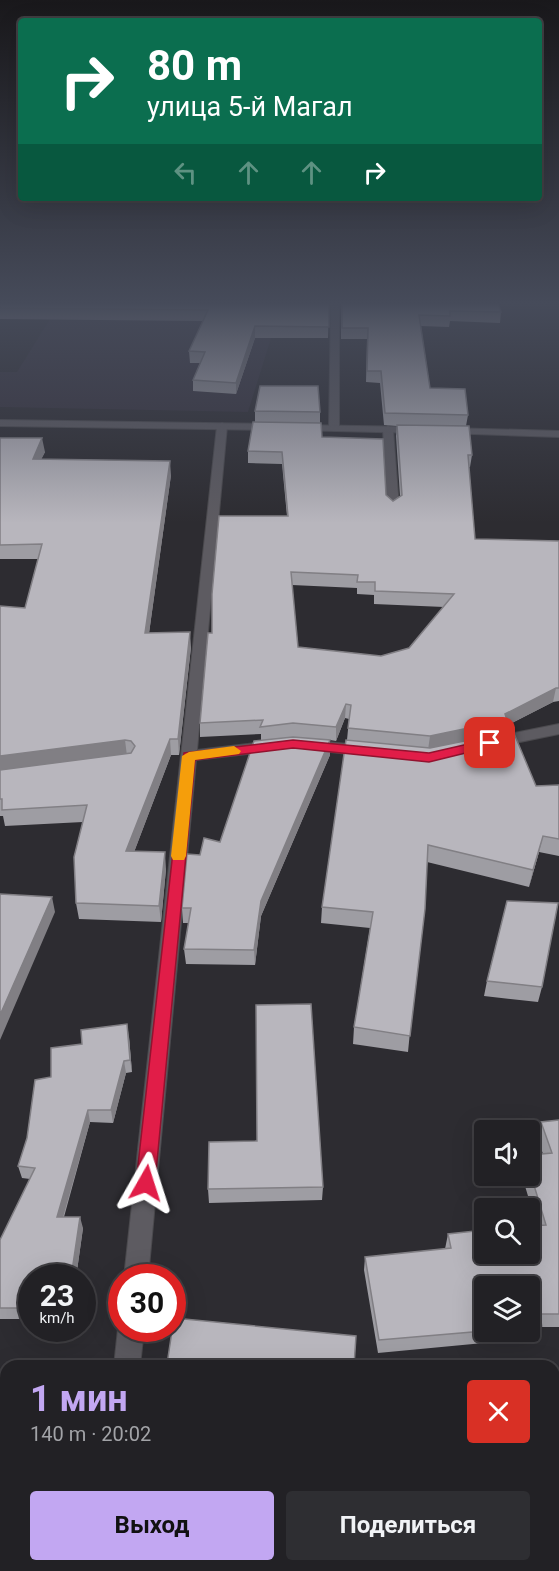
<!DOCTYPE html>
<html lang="ru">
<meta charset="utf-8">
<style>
:root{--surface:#222125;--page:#2e2e32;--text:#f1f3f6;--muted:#a2a3a7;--line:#3f3e42;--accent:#c2a7f2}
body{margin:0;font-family:Roboto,sans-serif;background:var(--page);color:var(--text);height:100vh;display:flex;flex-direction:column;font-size:22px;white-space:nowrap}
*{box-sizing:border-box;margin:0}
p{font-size:20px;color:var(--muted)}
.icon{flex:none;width:33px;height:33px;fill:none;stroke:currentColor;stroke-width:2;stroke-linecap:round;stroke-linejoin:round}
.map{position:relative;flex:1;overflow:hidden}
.details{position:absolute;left:0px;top:1360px;width:560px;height:212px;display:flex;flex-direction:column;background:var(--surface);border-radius:18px 18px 0 0;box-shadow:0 6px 24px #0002,0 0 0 2px var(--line)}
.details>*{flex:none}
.top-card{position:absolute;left:18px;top:18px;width:524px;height:183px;border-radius:6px;box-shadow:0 6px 24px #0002,0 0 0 2px var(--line);background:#0b6e4f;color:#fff;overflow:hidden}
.buttons{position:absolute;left:474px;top:1120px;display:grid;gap:12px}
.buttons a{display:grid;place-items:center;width:66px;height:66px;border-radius:6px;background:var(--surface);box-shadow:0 6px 24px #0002,0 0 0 2px var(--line);font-size:30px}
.speed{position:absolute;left:18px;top:1264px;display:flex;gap:12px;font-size:30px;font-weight:700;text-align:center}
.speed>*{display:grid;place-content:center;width:78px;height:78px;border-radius:50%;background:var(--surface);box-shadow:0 6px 24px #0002,0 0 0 2px var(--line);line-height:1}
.speed small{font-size:15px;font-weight:400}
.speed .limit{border:9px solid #d22;background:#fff;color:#111}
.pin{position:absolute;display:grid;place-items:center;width:51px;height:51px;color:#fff;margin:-26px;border-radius:12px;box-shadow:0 3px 9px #0006}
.me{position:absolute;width:66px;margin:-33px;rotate:6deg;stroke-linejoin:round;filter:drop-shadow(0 0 4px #0008)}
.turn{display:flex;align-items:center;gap:21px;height:126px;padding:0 30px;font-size:27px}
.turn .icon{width:78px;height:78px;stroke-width:2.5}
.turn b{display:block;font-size:42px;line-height:51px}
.lanes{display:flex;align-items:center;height:57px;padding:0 30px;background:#0003;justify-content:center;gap:30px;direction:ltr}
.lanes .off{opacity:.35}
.round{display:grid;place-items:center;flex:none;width:63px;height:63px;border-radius:6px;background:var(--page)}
.headline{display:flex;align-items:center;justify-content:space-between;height:102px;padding:0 30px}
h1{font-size:36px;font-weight:700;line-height:45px;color:var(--accent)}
.primary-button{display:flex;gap:12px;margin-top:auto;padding:12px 30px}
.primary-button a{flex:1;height:69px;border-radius:6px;background:var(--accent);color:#111;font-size:24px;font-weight:700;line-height:69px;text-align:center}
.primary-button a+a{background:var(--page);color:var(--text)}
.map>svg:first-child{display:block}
.built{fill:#36323d}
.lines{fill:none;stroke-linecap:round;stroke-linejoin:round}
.service-casing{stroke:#4b4a4e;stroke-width:2}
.minor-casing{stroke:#4b4a4e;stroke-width:2}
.tertiary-casing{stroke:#4b4a4e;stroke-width:2}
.service{fill:#5d5b61;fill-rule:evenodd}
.minor{fill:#5d5b61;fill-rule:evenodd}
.tertiary{fill:#5d5b61;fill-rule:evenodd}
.wall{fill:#9e9da3;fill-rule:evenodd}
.shaded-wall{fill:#817f84}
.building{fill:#b8b6bd;stroke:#817f84;stroke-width:1.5;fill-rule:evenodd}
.route{fill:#e11d48;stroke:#92132f;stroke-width:1.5}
.slow{fill:#f59e0b}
</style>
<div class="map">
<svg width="559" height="1571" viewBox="0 0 559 1571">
<rect width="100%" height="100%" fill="#2d2c31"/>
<path class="built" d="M60,303H282L248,412L0,407V372H17Z"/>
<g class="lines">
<g class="service-casing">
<path id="service" d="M388,426L393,429L399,507L393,511L387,507L383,429Z"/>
</g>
<g class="minor-casing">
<path id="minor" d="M331,303H339V428L334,431L329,428Z
M222,423L227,426L197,750L274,741L282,746L274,751L196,760L148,1278H124L217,426Z
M559,724V734L495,747L487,742L495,737Z
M309,740L367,746L375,751L367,756L303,749L301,745Z
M122,1321V1329H144L140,1366H114L118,1329Z
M559,1393V1421H554V1394Z
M0,1394L6,1395V1423L0,1422Z
M73,1566H103L102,1571H72Z"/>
</g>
<g class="tertiary-casing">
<path id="tertiary" d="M0,420L273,424L278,427L273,430L0,426Z
M299,425L417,427L422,430L417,433L295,430L294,428Z
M449,428L559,431V437L445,433L444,431Z"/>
</g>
<use href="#service" class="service"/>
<use href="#minor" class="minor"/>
<use href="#tertiary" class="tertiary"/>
</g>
<path class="wall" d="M0,303H329L328,338H255L236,394L193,391V380L200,363H190L189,351L203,321L0,319Z
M341,303L501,312L500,323L450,321L449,327L421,326L430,388L468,415L466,426L472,455L470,467H469L475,539L559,541V701L553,702L506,726L505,732L536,786L559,785V856L539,852L529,887L427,862L408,1052L353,1044L354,1027L370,928L321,923L322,907L347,740L349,719L345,718L336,741L330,740V755L261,916L255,965L186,964L184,949L189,923H183L182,908L200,855L220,842L261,740V734L200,737V723L212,633L287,516L282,464L248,463V451L255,422V411L320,412V423L322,437L393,501L400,496L396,436L397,426L384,425L380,383L366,382L367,339H341ZM292,585L357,588V594L374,595V604L444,607L409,648L381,656L298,647Z
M0,438L45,452L41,459L171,475L149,633L191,647L179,755H171L134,852L166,869L161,922L79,919L76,903L83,822L5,826L3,816H0V606L25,608L38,559H0Z
M487,981L542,987L538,1002L484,996Z
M129,1037L132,1072L126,1073L113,1123L90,1122L64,1217L83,1228L76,1278H32V1319H0V1240L30,1179L22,1178L18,1166L51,1077Z
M559,1120V1327H542L537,1338L378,1353L364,1270L365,1257L445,1249L448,1234L537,1226L522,1176H530V1155L543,1154L537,1137L541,1122ZM484,1287H530V1332H484Z
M257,1141L323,1187L322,1200L209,1203L208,1189Z
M167,1364L354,1366H167Z"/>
<path class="shaded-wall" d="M255,326V338L236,394V383Z
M42,438L45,452L35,472L33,459Z
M170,461L171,475L147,648L145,633Z
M190,632L191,647L179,755L178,739Z
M556,688L553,702L506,726L504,733L428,750L430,736L505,714Z
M346,704L345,718L336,741V727Z
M170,739L171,755L128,868L126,851Z
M125,740L127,756L0,772V756Z
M330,740V755L261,916L255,965L254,950L261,901Z
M543,836L539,852L529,887L533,870Z
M165,852L166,869L161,922L159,906Z
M52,897L55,912L0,1040V1015Z
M127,1024L129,1037L132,1072L130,1060Z
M124,1061L126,1073L113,1123L111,1110Z
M88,1110L90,1122L60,1228L57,1217Z
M80,1217L83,1228L76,1278H71Z
M29,1566H37L36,1571H28Z"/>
<path class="building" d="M0,303H329V327L255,326L236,383L193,380L205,352L189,351L208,310L0,308Z
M342,303H498L501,312L450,311V316L419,315L430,388L465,389L468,415L385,413L381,371H367L368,328H342Z
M260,386H318L320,412L255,411Z
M253,422L321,423L322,437L383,439L386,495L393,501L402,495L397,425L469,426L472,455H468L475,539L559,541V688H556L505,714L507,720L430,736L348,728L351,705L346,704L336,727L293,723L260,727L263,720L200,723L208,633H212V594L219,516H288L282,452L248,451ZM291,572L358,575L357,582H375V591L454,594L409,648L381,656L298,647Z
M0,438H42L33,459L170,461L145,633L190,632L178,739H170L126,851L165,852L159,906L76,903L74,857L87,805L2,810V799H0V770L131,753L135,746L131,741L125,740L0,756V606L25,608L42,544L0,545Z
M513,731L536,786L559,785V839L543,836L533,870L428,845L425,909L410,1036L354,1027L373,912L322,907L346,740L430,748Z
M293,737L330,740L261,901L254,950L184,949L191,908H182L187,854L200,855L204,838L220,842L254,741Z
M0,894L52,897L0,1015Z
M507,901L558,903L542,987L487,981Z
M311,1004L323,1187L208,1189L209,1142L257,1141L256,1005Z
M127,1024L130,1060L124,1061L111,1110H88L57,1217H80L71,1278H32V1308H0V1240L35,1168L18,1166L27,1138L35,1080L51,1077V1048L82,1044L81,1030Z
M559,1120V1314H539L542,1326L530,1327V1287H484V1331L379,1340L365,1257L451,1248L448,1234L484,1230V1254H530V1226L546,1225L530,1172V1155L552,1153L541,1122Z
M174,1318L356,1336L354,1366H192L167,1364Z
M0,1482L6,1483V1566H29L28,1571H0Z
M554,1482H559V1571H145L146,1566H554Z"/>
<linearGradient id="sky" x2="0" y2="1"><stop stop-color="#19181b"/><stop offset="0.58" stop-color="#464b5a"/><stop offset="1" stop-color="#464b5a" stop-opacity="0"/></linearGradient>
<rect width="559" height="523" fill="url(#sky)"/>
<path class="route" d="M490,739L494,740L496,743L494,746L429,762L293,748L195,760L155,1183L152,1189L146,1192L139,1189L136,1183L184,753L293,740L429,753Z"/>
<path class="slow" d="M234,746L241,751L239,754L195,760L186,856L184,860H173L171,856L182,756L189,752Z"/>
</svg>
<div class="buttons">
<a><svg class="icon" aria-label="sound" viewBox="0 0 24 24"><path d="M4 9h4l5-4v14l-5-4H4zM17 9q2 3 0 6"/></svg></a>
<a><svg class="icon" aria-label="search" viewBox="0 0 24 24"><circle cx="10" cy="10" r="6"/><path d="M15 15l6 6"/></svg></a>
<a><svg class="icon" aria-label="layers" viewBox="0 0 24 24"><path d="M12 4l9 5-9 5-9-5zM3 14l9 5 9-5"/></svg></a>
</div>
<div class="speed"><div>23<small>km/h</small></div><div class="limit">30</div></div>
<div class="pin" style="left:490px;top:743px;background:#d93025"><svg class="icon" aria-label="arrive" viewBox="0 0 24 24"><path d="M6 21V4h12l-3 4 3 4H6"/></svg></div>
<svg class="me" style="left:146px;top:1183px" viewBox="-20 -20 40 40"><path d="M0-17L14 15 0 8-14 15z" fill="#e11d48" stroke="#fff" stroke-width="4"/></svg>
<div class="top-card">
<div class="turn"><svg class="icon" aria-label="right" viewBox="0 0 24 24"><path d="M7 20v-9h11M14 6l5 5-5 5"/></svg><div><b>80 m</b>улица 5-й Магал</div></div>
<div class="lanes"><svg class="icon off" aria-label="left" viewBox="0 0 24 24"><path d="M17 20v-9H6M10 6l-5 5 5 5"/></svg><svg class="icon off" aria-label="ahead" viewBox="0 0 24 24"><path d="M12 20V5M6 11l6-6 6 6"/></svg><svg class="icon off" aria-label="ahead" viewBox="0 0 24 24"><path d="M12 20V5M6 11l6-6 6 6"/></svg><svg class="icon" aria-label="right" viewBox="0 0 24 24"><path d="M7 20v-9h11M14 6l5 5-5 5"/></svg></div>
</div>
<section class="details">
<div class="headline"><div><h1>1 мин</h1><p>140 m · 20:02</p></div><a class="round" style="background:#d93025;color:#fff"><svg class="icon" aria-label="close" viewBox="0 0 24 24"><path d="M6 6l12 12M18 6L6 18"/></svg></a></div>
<div class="primary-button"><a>Выход</a><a>Поделиться</a></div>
</section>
</div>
